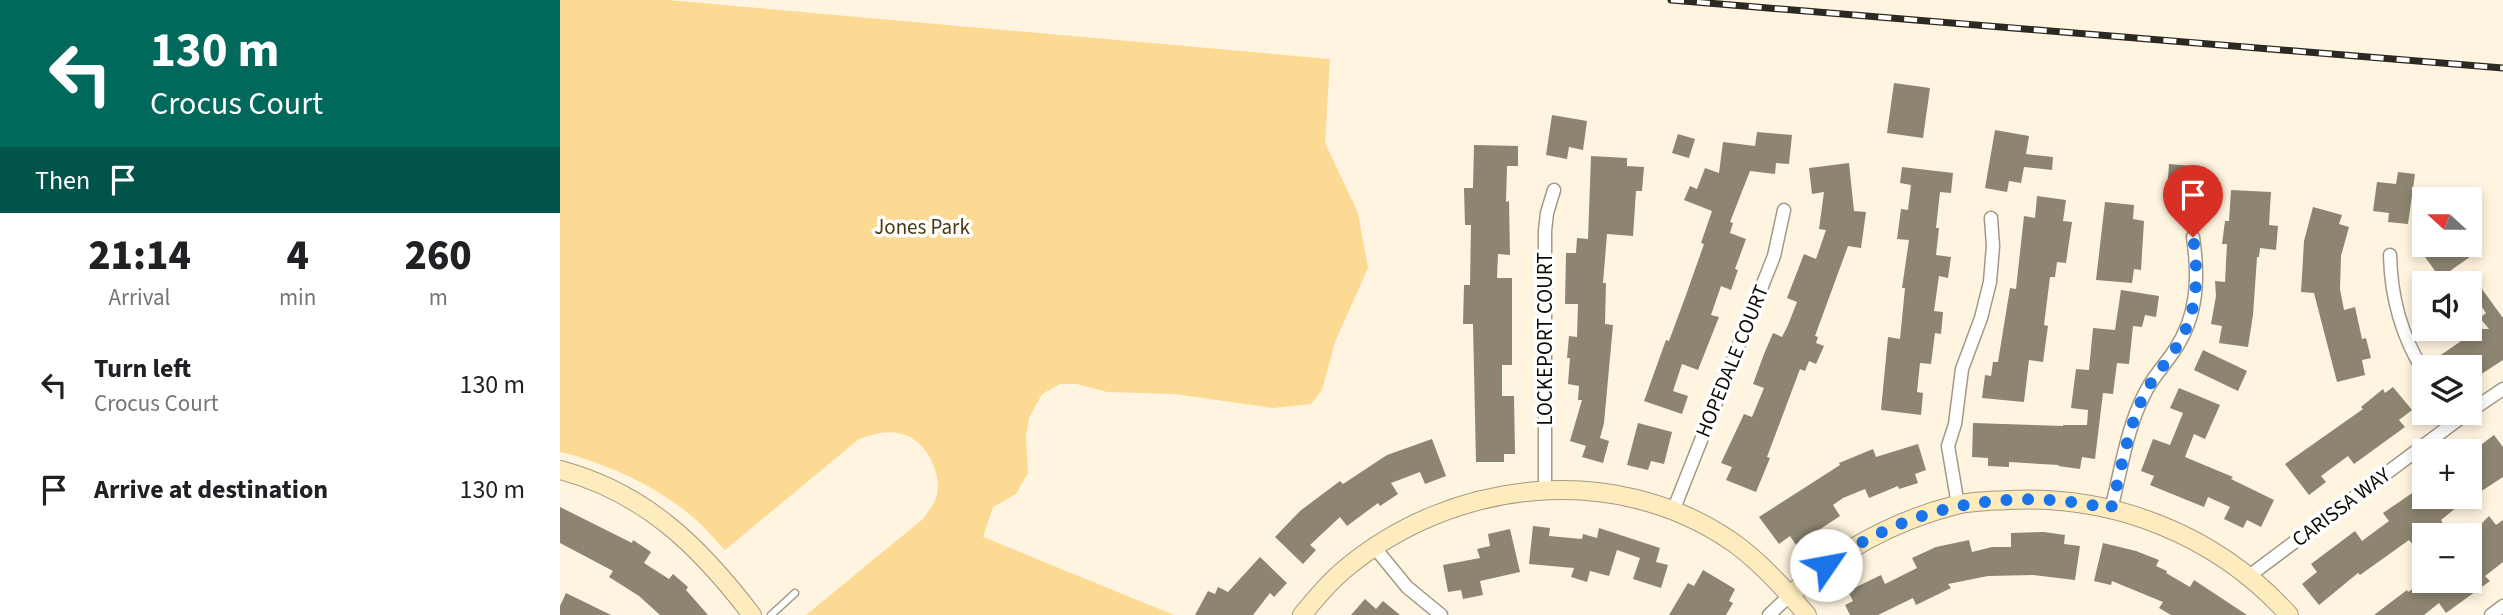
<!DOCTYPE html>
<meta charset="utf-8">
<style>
:root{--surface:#fff;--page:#f6f6f6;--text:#202124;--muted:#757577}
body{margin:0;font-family:"Source Sans 3",sans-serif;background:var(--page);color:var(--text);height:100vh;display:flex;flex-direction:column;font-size:26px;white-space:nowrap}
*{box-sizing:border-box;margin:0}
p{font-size:23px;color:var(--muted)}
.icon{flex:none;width:38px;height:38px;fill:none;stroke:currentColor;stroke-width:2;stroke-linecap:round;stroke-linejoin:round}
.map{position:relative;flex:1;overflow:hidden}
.sheet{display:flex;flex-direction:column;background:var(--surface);width:560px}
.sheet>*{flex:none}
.top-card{background:#00695c;color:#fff;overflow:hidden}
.needle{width:46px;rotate:291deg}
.tools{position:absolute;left:1852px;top:187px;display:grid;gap:14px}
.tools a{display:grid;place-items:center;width:70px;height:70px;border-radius:0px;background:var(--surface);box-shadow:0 4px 10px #0003;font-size:35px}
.pin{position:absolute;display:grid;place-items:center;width:60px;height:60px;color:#fff;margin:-72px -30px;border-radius:50% 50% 50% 0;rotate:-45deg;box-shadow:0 0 7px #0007}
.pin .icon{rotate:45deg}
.me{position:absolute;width:77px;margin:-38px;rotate:57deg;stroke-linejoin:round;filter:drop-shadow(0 0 5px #0008)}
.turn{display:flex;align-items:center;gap:24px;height:147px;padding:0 35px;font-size:32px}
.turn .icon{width:91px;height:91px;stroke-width:2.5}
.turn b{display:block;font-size:49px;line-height:60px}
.then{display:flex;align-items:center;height:66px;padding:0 35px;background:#0003;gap:14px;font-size:26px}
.eta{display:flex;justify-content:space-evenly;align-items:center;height:119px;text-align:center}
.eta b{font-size:42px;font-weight:800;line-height:49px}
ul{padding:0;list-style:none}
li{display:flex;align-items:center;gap:21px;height:105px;padding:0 35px}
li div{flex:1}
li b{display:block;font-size:26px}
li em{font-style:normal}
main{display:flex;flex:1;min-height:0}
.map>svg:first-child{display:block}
.green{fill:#fcda94}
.building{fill:#8d8471}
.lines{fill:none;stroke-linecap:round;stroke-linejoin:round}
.lane-casing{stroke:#a39986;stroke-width:9}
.street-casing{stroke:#a39986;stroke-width:15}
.secondary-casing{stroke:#a39986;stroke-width:20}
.lane{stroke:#fff;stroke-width:6}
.street{stroke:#fff;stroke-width:12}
.secondary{stroke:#feecbe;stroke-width:18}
.rail-casing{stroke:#2d2921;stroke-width:7}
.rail{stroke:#fff;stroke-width:4.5;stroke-dasharray:13;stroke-linecap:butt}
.route{stroke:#1a73e8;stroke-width:12;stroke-dasharray:0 21.6}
.labels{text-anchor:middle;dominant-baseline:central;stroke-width:7;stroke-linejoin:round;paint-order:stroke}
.park-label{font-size:21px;fill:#4b3911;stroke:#fff}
.street-label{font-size:21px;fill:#0e0b05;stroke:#fff}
</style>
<main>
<section class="sheet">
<div class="top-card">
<div class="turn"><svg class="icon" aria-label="left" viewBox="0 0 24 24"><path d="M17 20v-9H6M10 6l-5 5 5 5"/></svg><div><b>130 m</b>Crocus Court</div></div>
<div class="then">Then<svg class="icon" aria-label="arrive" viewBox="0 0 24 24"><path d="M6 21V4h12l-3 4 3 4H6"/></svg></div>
</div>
<div class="eta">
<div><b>21:14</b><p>Arrival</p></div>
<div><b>4</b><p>min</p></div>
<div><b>260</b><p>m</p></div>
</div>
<ul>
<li><svg class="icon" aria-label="left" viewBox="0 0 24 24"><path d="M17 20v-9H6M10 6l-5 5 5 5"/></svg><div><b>Turn left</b><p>Crocus Court</p></div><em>130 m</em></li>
<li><svg class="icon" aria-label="arrive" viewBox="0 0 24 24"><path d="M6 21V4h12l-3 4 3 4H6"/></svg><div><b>Arrive at destination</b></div><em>130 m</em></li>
</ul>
</section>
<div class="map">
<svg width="1943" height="615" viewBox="0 0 1943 615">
<rect width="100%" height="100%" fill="#fff4df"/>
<path class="green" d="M0,0H108L770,59L765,143L798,213L808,268L775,342L762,390L751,404L713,408L614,394L547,392L517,384H500L482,394L469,418L466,437L468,473L456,494L433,507L423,537L614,615H246L363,519C367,513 372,507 375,501C385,477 367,440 342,434C327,430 314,434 299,439L165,550C155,540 146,528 135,519C101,488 44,462 0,452Z"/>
<path class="building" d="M1334,83L1370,88L1363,138L1327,133Z
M992,115L1027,121L1023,150L1009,147L1007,159L986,155Z
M1435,130L1469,136L1466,154L1493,157L1492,170L1464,167L1461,183L1449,181L1447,192L1425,188Z
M1197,132L1232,135L1229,164L1216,163L1215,174L1190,171L1170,222L1173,223L1170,233L1186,239L1175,269L1178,270L1171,290L1161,286L1151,315L1159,317L1138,370L1122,364L1113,391L1128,396L1122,414L1084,401L1106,340L1109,341L1126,295L1144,244L1141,243L1152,211L1124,200L1130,186L1137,189L1145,168L1159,173L1163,142L1195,146Z
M1118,134L1135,139L1129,158L1112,153Z
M914,145L958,146V166H947L946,202L949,201L950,255L938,254L937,278H952V365H942V396H954L955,454H944V462H916L913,324H903L904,285H910L911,225H905L904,188H913Z
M1031,156L1067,158V166L1084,167L1082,191H1076L1073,236L1047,234L1043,283H1046L1045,324L1053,325L1044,423L1040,438L1049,441L1043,463L1022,457L1026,446L1010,441L1022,400H1018L1019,386L1008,384L1010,358H1007L1009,336L1017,337L1018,304H1005L1006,253H1016L1017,238L1028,239Z
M1289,163L1294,211L1306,212L1301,248L1288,246L1255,336L1258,337L1256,343L1264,346L1256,364L1249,361L1245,371L1240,369L1207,457L1210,458L1196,492L1166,480L1172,467L1161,463L1184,414L1192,417L1204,388L1193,384L1204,354L1213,333L1222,337L1228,325L1237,302L1227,298L1244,254L1256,259L1266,230L1259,229L1264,192L1252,194L1249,168Z
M1609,164L1645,167L1641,207L1621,205V195L1607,193Z
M1342,167L1393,173L1391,193L1380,192L1376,228H1379L1376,255L1391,257L1388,278L1379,276L1374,311L1383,312L1381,334L1375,333L1371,364L1360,363L1357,392L1363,393L1361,415L1321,410L1328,337L1340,339L1345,288H1342L1349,240L1337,239L1341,209L1348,210L1351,185L1340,183Z
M1838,172L1855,174L1848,224L1828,222L1829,213L1813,211L1817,182L1836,184Z
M1671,190L1711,192L1709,225L1718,226L1716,250L1700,248L1699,257H1697L1693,315L1688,347L1659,343L1662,326L1651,324L1656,296L1655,281L1665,282L1667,244H1662L1665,221H1669Z
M1477,196L1506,200L1503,221L1512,222L1506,263L1497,262L1495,277H1490L1484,325L1488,326L1483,362L1469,360L1464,402L1422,398L1425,375L1431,376L1433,362H1438L1450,288L1456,289L1464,216L1475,218Z
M1545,202L1574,205L1573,219L1584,221L1581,270L1574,269L1572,283L1536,280Z
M1753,207L1782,215L1779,224L1789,227L1781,256L1780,289L1784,310L1795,307L1802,339L1806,338L1811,358L1802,360L1805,375L1777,382L1754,293L1741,292L1744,241Z
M1875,245H1907L1914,254L1880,278L1863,254Z
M1919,285L1943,318V360L1909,382V368H1872L1869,363L1910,335L1905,329H1929L1920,318L1926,313L1911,291Z
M1561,290L1599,296L1596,317L1585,315L1582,327L1573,326L1569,364L1557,363L1553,394L1543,393L1535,459L1522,457L1520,469L1498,466L1499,465L1449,462V467L1428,466V458L1412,457L1413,423L1503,426V425H1527L1528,410L1511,408L1516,369L1529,370L1533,328L1555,330Z
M1643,350L1687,371L1678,391L1634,370Z
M1833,387L1852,410L1839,420L1845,427L1794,464L1788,456L1761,476L1766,482L1749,495L1725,464L1803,409L1801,407L1823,389L1825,393Z
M1619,388L1660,405L1645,439L1634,434L1625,457L1673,477L1671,479L1714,500L1701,527L1687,520L1683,528L1664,519L1670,507L1648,497L1644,507L1590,485L1594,476L1581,471L1593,439L1610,445L1623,413L1610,408Z
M1078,423L1112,432L1104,464L1091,461L1088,470L1067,465Z
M1934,435L1943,447V477L1897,507L1881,520L1884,525L1870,536H1864V540L1855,547L1849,540L1800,575L1798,573L1759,605L1742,584L1757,572L1751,564L1795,531L1802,541L1829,521L1823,513L1864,485V497H1909V454Z
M872,439L886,476L865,484L860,472L831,483L838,494L820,506L818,503L787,526L780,517L750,545L756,550L743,564L715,537L740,511L780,481L783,484L827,455Z
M1358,444L1366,470L1355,474L1358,483L1339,489L1338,486L1309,498L1305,489L1283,498L1273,505L1280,516L1236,545L1230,536L1219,544L1199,517L1280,465L1279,463L1313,449L1316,457Z
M0,507L72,543L73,540L91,552L84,563L109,579L113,574L128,587L126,590L148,615H100L79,596L49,577L53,571L0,543Z
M1929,516L1936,525L1943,520V562L1925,576L1930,581L1886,613L1879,603L1864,615H1814L1847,590L1848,592L1864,581H1909V536Z
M973,526L990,528L989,536L1022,539L1023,534L1037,538L1039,528L1100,548L1096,562L1108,565L1101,588L1073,579L1080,558L1057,550L1049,576L1030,571L1027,582L1011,577L1014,568L969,564Z
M950,529L960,572L920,581L923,595L903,599L901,590L888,592L883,565L920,558L917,549L930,546L928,534Z
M1484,532L1505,535L1504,544L1520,546L1515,580L1473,575L1428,576L1388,584L1391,588L1356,605L1353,598L1318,615H1290L1285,605L1293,601L1288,591L1321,575L1325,584L1357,568L1352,558L1376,547L1409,540L1412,552L1432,547H1451V533Z
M1543,543L1576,551L1599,560L1596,566L1607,571L1606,573L1630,587L1634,580L1687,615H1611L1599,608L1603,602L1552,581L1551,585L1534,581Z
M700,557L727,583L714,597L710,593L693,615H635L648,591L655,594L658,587L668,592Z
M1143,570L1175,589L1169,601L1173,603L1166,615H1109L1128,583L1134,586Z
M6,593L51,615H0V606Z
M805,599L816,609L823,601L840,615H791Z"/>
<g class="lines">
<g class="lane-casing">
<path id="lane" d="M211,615L235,593"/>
</g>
<g class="street-casing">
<path id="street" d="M1830,255C1831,298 1841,335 1864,372
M1909,412L1943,389
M985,490V231L987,213L994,190
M1398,505L1388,446L1395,424L1402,369L1421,318L1430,282L1433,246L1431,218
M1551,509C1561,472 1566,430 1584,395C1591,379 1604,366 1614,351C1638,316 1639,278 1633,237
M1113,511L1214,256L1224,210
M815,548L847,587L881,615
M1689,576L1907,413
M1209,615L1229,596
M1931,615L1943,606"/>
</g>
<g class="secondary-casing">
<path id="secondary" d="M0,470C86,493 140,547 192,615
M1229,596C1277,552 1333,521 1396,505C1412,501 1432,501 1449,500C1555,495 1657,535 1729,615
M742,615C755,599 769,582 785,569C892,479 1054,461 1171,541C1199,560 1225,589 1247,615"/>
</g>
<use href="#lane" class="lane"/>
<use href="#street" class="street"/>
<use href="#secondary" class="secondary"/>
<g class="rail-casing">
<path id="rail" d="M1111,0L1943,68"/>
</g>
<use href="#rail" class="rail"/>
</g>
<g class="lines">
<path class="route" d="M1266,565C1352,504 1449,486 1551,509C1561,472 1567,430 1584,395C1592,379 1604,366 1614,351C1638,315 1639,278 1633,237"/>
</g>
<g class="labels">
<g class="park-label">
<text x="362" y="227">Jones Park</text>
</g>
<g class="street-label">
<text transform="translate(985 339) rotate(-90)">LOCKEPORT COURT</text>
<text transform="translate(1172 361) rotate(-68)">HOPEDALE COURT</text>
<text transform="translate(1781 507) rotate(-37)">CARISSA WAY</text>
</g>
</g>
</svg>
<div class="tools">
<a><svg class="needle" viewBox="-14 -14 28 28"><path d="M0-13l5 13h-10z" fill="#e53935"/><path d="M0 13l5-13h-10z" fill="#757577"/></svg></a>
<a><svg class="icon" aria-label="sound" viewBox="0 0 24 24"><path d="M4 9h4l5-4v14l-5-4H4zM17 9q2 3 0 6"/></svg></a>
<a><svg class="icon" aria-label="layers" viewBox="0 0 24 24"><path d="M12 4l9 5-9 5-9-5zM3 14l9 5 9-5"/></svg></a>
<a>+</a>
<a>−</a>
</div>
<div class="pin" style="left:1633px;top:237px;background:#d93025"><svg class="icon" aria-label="arrive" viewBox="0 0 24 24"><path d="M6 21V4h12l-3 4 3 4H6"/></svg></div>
<svg class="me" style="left:1266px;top:565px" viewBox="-20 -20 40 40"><circle r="19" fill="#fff"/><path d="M0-13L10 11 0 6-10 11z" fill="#1a73e8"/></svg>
</div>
</main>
